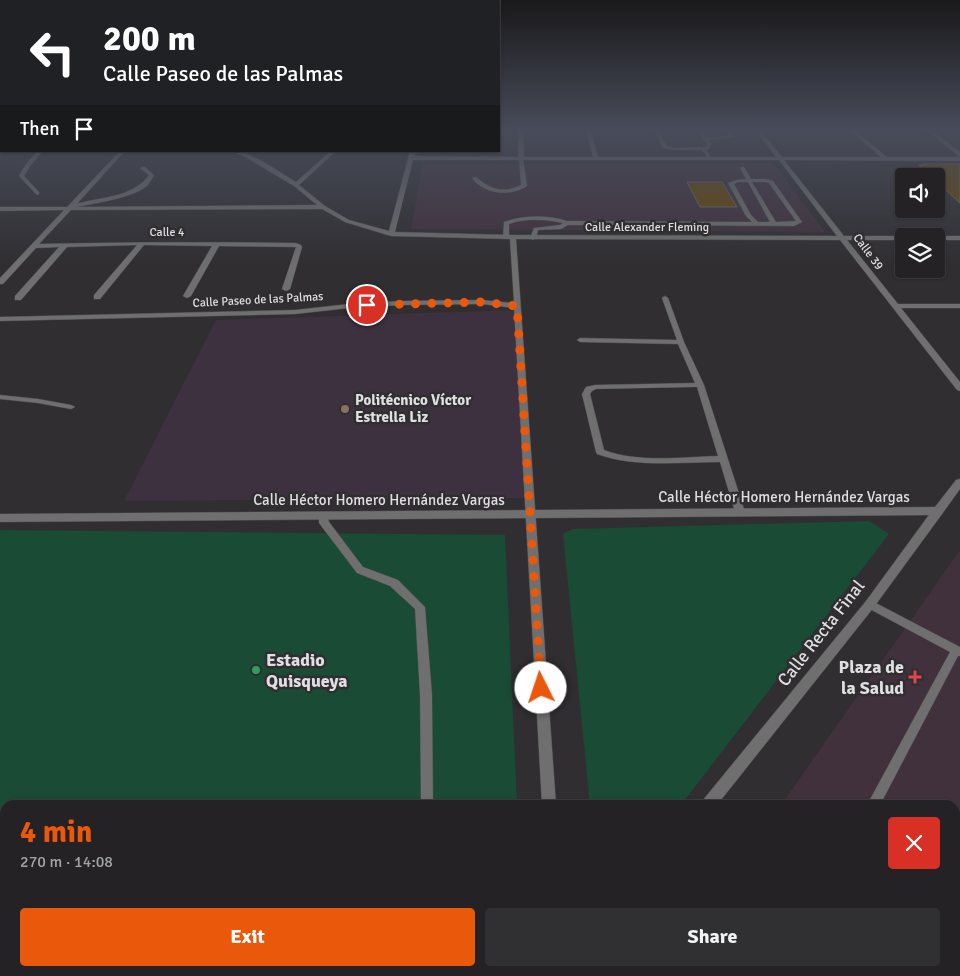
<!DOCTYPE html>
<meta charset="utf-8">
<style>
:root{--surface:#242225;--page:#302f32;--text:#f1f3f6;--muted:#a3a4a7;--line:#413f42;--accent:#ea580c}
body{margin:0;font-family:Signika,sans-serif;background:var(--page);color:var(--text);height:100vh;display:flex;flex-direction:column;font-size:19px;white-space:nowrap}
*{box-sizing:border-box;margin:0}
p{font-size:16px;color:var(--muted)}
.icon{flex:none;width:28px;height:28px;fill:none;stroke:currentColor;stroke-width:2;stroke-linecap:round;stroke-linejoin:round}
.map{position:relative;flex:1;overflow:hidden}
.details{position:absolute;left:0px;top:800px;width:960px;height:176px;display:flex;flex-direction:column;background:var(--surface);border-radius:15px 15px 0 0;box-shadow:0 1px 4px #0004,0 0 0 1px var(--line)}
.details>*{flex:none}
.banner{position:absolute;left:0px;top:0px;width:500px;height:152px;box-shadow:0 1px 4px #0004,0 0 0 1px var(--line);background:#202124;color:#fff;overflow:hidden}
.tools{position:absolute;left:895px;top:168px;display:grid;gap:10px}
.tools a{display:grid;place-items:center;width:50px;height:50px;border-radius:5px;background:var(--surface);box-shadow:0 1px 4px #0004,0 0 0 1px var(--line);font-size:25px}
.pin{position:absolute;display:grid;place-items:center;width:42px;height:42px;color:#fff;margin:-21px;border:2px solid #fff;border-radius:50%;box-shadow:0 1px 5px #0007}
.me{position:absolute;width:55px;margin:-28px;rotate:356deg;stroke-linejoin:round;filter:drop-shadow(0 0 4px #0008)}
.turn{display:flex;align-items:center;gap:18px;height:105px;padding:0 20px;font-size:22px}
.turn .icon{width:65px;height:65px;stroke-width:2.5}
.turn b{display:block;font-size:35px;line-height:42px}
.then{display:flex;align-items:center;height:48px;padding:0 20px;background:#0003;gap:10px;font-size:19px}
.round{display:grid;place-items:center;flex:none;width:52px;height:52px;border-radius:5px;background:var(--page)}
.summary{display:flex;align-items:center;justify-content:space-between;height:85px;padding:0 20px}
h1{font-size:30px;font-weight:700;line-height:38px;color:var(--accent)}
.cta{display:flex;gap:10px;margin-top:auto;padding:10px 20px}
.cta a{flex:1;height:58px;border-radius:5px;background:var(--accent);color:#fff;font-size:20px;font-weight:700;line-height:58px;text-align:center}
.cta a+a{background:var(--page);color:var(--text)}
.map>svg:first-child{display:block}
.education{fill:#3d3140}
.medical{fill:#40313d}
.green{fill:#1a4b35}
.building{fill:#684804;stroke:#6a6865}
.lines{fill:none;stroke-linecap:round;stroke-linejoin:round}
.service-casing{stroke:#4c4a4d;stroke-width:1}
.minor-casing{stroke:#4c4a4d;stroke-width:1}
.tertiary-casing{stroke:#4c4a4d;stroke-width:1}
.service{fill:#6e6f6e;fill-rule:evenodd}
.minor{fill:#6e6f6e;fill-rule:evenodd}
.tertiary{fill:#6e6f6e;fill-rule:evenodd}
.route{stroke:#ea580c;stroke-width:9;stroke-dasharray:0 16.2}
.education-dot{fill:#8d6e63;stroke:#302e31;stroke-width:2}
.leisure-dot{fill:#2e9e5b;stroke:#302e31;stroke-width:2}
.health-dot{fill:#e0444e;stroke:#302e31;stroke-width:2}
.labels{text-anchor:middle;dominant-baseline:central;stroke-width:5;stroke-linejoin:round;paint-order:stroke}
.far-street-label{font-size:12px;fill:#dfdee0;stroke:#302e31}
.poi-label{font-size:15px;font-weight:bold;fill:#dfdee0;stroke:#302e31;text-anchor:start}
.street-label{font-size:15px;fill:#dfdee0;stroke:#302e31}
.near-street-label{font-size:18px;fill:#dfdee0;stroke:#302e31}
.near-poi-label{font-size:18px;font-weight:bold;fill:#dfdee0;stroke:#302e31;text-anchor:start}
</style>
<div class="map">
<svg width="960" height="976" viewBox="0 0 960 976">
<rect width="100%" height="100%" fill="#302e31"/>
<path class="education" d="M514,310L524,498L124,501L216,320Z"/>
<path class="medical" d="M773,163L825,232L411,229L423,164Z
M960,550V976H661L664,971H955V805H781Z"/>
<path class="green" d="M869,521L889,534L681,805H590L563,534L572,529Z
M0,530L505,535L517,805H5V971H525V976H0Z"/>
<path class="building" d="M922,164H960V203L936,181V176H931L919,165H923Z
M687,182H722L737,207H700Z"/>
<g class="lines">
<g class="service-casing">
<path id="service" d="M654,129H658L667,146L675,148L706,147L707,143L696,129H700L707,138L729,136L725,129H729L734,137L709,140L711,143L710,148L706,150L711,158L709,159L702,150H675L663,148Z
M849,129H853L887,157V159H883Z
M0,148H1V150H0Z
M38,151H43L30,166L24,176L39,192V194L37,195L19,176L26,164Z
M417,151H426L412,155L410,154Z
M519,157L523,158L527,186C516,194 496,195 484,188C479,186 475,182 472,178L476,177C490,189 503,194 521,185Z
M141,167H145L154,175C152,178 150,182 148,185C135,198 90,204 71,208L68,206C74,203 81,203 88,201C109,197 136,194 149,175L141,169Z
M742,167H744L751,179H766L773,181L802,222L794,226L568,225L561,229L538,230L536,238L533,240L530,238L534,228L560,225L563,223C546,219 525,218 509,224V237L506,239L503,237L504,222C523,215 548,215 567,221L752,222L746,216L728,183L737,180L746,179L740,168ZM738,182H748L770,222H758L751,215L734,184ZM752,182H765L769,183L796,221L776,222Z
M665,296L668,298L684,342L704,385L745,512L743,514H737L735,512L720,462C680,462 635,468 597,454L596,452L582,394L586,387L595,385L695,383L678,344L580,342L577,340L580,338L677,340L662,298ZM697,387L718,456C683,457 637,463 604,450L590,394L592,391L596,389Z
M0,395L38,399L71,405L75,407L71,409L38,403L0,399Z
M324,513L327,514L329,522L363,567L398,580L425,607L432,695L433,805H421L420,695L415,609L390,586L357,573L319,523V516Z
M870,600L960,647V656H958L880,805H867L950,652L866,607L865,604L866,601Z
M419,971H433V976H419Z"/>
</g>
<g class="minor-casing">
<path id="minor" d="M519,129H523L524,157H593L586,129H590L598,157H776L755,129H759L782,157H960V161L784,160L844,236H905L904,240H847L898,304H960V308H901L960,382V391L957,390L840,240L516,239L556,805H542L514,308L482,304L402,305L349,308L295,314L0,321V317L295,310L349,304L402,301L482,300L514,303L510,239L391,236L345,222L322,209L71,210L39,244C124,242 210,242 296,243L301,245L302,247L290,289L286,291L282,289L296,247L219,246L191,296L187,298L183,296L212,246L144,245L100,299H94V295L137,245L67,247L21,300H15V296L59,247L36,248L3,284H0V278L64,210L0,211V207H67L120,151H125L74,207L317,205L294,186L249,159L232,151C252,151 278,172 296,182L331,151H336L299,185L325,206L349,220L389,231L410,151H414V156L518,157ZM413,160H779L837,236L513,235L395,232Z
M925,129H930L960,152V157Z
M935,236H960V240H936Z
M938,507L943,511L942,514L874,607L717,805H701L703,800L866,601L934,508Z
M552,971H568V976H552Z
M575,971H591L589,976H573Z"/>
</g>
<g class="tertiary-casing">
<path id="tertiary" d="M960,479V489L942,514L938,515L0,522V514L935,507L956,480Z"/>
</g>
<use href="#service" class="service"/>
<use href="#minor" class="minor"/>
<use href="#tertiary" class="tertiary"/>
</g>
<linearGradient id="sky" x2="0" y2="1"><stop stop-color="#1a191b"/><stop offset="0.49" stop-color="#484c5a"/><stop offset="1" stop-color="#484c5a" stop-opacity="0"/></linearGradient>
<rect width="960" height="265" fill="url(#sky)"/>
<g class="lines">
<path class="route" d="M367,305L482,302L517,306L541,688"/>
</g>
<circle class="education-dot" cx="345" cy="409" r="5"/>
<circle class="leisure-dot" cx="256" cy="670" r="5"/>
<path class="health-dot" d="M912.5 669.5h5v5h5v5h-5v5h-5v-5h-5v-5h5z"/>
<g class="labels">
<g class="far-street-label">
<text x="647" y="227">Calle Alexander Fleming</text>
<text x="167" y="232">Calle 4</text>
<text transform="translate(868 252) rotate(53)">Calle 39</text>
<text transform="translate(258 300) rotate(-3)">Calle Paseo de las Palmas</text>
</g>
<g class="poi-label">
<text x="355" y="400">Politécnico Víctor<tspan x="355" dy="17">Estrella Liz</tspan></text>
</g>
<g class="street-label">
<text x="784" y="497">Calle Héctor Homero Hernández Vargas</text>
<text x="379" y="500">Calle Héctor Homero Hernández Vargas</text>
</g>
<g class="near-street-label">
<text transform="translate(821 633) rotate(-52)">Calle Recta Final</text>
</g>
<g class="near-poi-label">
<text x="266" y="660">Estadio<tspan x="266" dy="21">Quisqueya</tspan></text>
<text x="904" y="667" text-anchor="end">Plaza de<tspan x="904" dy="21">la Salud</tspan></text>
</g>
</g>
</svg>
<div class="tools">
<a><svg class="icon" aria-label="sound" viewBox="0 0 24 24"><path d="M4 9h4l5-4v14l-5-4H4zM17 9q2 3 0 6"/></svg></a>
<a><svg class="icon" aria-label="layers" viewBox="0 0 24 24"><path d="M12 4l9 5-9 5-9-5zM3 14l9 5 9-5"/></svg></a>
</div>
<div class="pin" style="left:367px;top:305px;background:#d93025"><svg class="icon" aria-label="arrive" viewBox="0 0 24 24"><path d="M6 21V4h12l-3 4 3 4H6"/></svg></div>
<svg class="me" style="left:541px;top:688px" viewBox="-20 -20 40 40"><circle r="19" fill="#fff"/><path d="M0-13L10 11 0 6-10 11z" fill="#ea580c"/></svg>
<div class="banner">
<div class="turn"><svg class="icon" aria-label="left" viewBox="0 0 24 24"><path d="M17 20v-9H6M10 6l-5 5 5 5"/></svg><div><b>200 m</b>Calle Paseo de las Palmas</div></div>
<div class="then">Then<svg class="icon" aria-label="arrive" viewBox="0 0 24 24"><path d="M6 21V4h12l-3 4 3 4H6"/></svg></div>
</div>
<section class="details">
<div class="summary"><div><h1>4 min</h1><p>270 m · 14:08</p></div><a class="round" style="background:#d93025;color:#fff"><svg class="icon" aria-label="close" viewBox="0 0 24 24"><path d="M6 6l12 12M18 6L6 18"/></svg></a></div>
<div class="cta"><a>Exit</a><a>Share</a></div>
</section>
</div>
